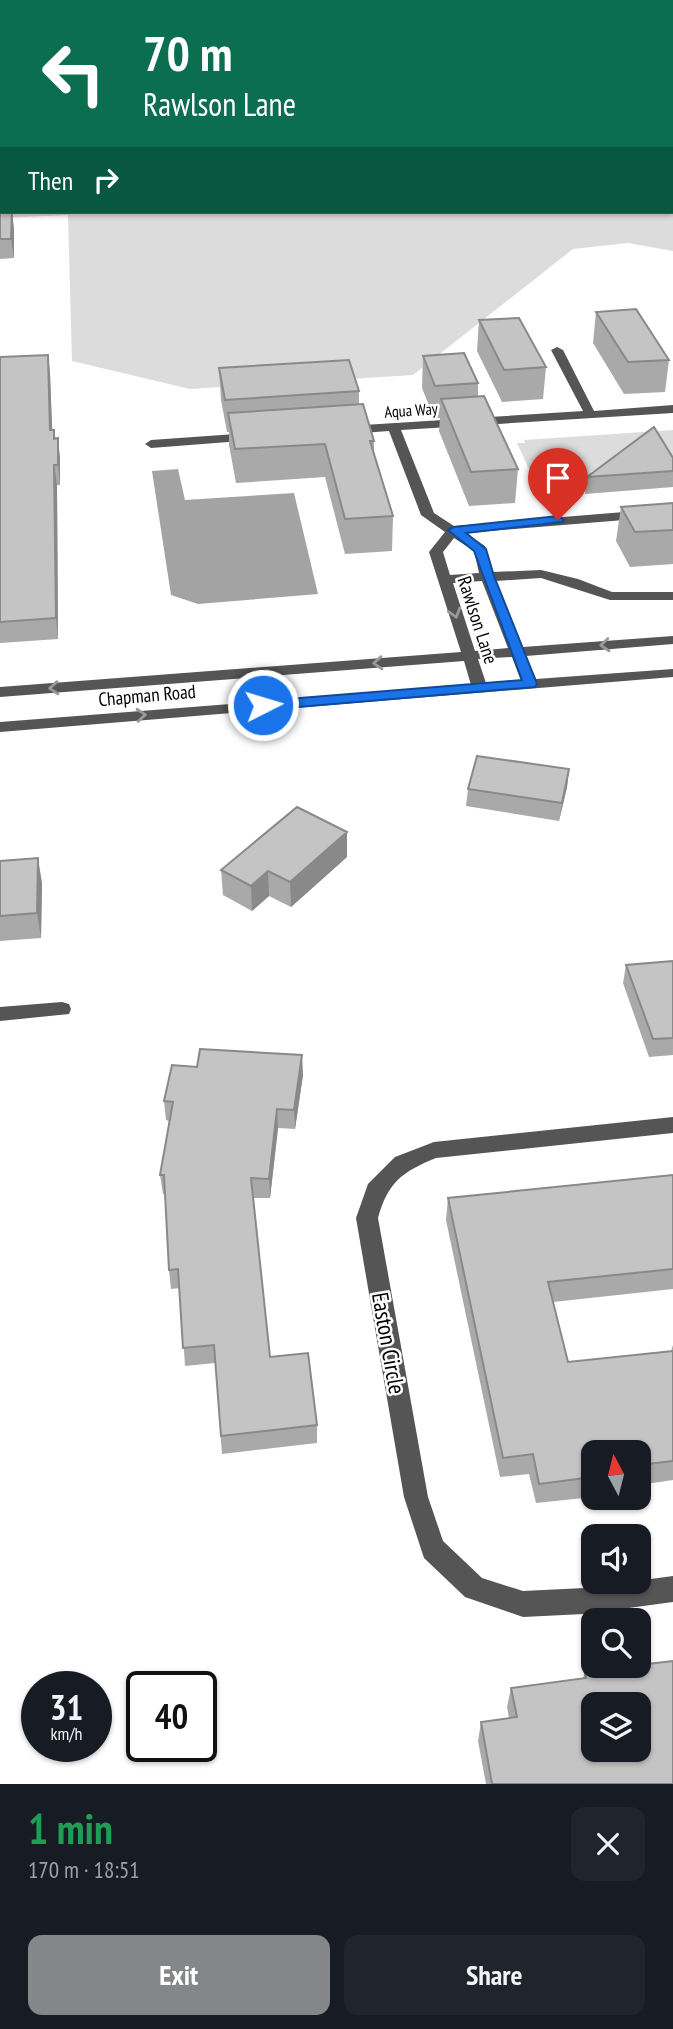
<!DOCTYPE html>
<meta charset="utf-8">
<style>
:root{--surface:#171b24;--page:#20242c;--text:#f1f3f6;--muted:#9ea1a6;--accent:#858687}
body{margin:0;font-family:"PT Sans Narrow",sans-serif;background:var(--page);color:var(--text);height:100vh;display:flex;flex-direction:column;font-size:26px;white-space:nowrap}
*{box-sizing:border-box;margin:0}
p{font-size:23px;color:var(--muted)}
.icon{flex:none;width:38px;height:38px;fill:none;stroke:currentColor;stroke-width:2;stroke-linecap:round;stroke-linejoin:round}
.map{position:relative;height:1784px;overflow:hidden}
.panel{display:flex;flex-direction:column;background:var(--surface);flex:1}
.panel>*{flex:none}
.banner{position:absolute;left:0px;top:0px;width:674px;height:214px;box-shadow:0 2px 5px #0004;background:#0b6e4f;color:#fff;overflow:hidden}
.needle{width:46px;rotate:353deg}
.tools{position:absolute;left:581px;top:1440px;display:grid;gap:14px}
.tools a{display:grid;place-items:center;width:70px;height:70px;border-radius:14px;background:var(--surface);box-shadow:0 2px 5px #0004;font-size:35px}
.speed{position:absolute;left:21px;top:1671px;display:flex;gap:14px;font-size:35px;font-weight:700;text-align:center}
.speed>*{display:grid;place-content:center;width:91px;height:91px;border-radius:50%;background:var(--surface);box-shadow:0 2px 5px #0004;line-height:1}
.speed small{font-size:18px;font-weight:400}
.speed .limit{border:4px solid #111;border-radius:10px;background:#fff;color:#111}
.pin{position:absolute;display:grid;place-items:center;width:60px;height:60px;color:#fff;margin:-72px -30px;border-radius:50% 50% 50% 0;rotate:-45deg;box-shadow:0 0 7px #0007}
.pin .icon{rotate:45deg}
.me{position:absolute;width:77px;margin:-38px;rotate:85deg;stroke-linejoin:round;filter:drop-shadow(0 0 5px #0008)}
.turn{display:flex;align-items:center;gap:24px;height:147px;padding:0 28px;font-size:32px}
.turn .icon{width:91px;height:91px;stroke-width:2.5}
.turn b{display:block;font-size:49px;line-height:60px}
.then{display:flex;align-items:center;height:66px;padding:0 28px;background:#0003;gap:14px;font-size:26px}
.round{display:grid;place-items:center;flex:none;width:74px;height:74px;border-radius:14px;background:var(--page)}
.headline{display:flex;align-items:center;justify-content:space-between;height:119px;padding:0 28px}
h1{font-size:42px;font-weight:600;line-height:52px;color:#1e9e55}
.primary-button{display:flex;gap:14px;margin-top:auto;padding:14px 28px}
.primary-button a{flex:1;height:80px;border-radius:14px;background:var(--accent);color:#fff;font-size:28px;font-weight:600;line-height:80px;text-align:center}
.primary-button a+a{background:var(--page);color:var(--text)}
.map>svg:first-child{display:block}
.green{fill:#dcdcdc}
.water{fill:#a3a3a3}
.lines{fill:none;stroke-linecap:round;stroke-linejoin:round}
.minor{fill:#555;fill-rule:evenodd}
.wall{fill:#a9a9a9}
.shaded-wall{fill:#898989}
.building{fill:#c4c4c4;stroke:#898989;stroke-width:2;fill-rule:evenodd}
.oneway{stroke:#999}
.route{fill:#1a73e8;stroke:#114b97;stroke-width:2}
.labels{text-anchor:middle;dominant-baseline:central;stroke-width:5;stroke-linejoin:round;paint-order:stroke}
.far-street-label{font-size:16px;fill:#000;stroke:#fff}
.street-label{font-size:19px;fill:#000;stroke:#fff}
.near-street-label{font-size:23px;fill:#000;stroke:#fff}
</style>
<div class="map">
<svg width="673" height="1784" viewBox="0 0 673 1784">
<rect width="100%" height="100%" fill="#fff"/>
<path class="green" d="M673,99V251L628,243L573,249L413,375L190,389L72,361L68,215L0,218L2,122V212H672Z
M673,430V478L666,466L591,471L600,491L541,495L517,443H525L524,440Z"/>
<path class="water" d="M178,469L185,500L294,493L318,594L198,604L171,595L152,471Z"/>
<g class="lines">
<path class="minor" d="M483,0H492L493,2H485Z
M0,46H2V50H0Z
M672,47H673V51H672Z
M557,347L563,350L594,411L673,405V413L401,430L434,513L454,526L673,508V516L465,533L485,546L493,572L541,570L578,579L612,592H673V600H610L541,578L496,581L523,647L673,636V644L526,656L536,679L673,669V677L0,732V722L471,685L464,661L0,697V687L461,652L429,552L445,532L421,515L389,431L348,434L342,430L348,426L583,411L551,350ZM454,538L474,551L479,573L450,575L443,552ZM482,581L508,648L475,651L453,583ZM512,657L521,681L486,683L478,659Z
M250,433L256,437L254,440L151,448L145,444L151,440Z
M62,1002L69,1004L71,1009L69,1014L0,1021V1007Z
M673,1117V1133L436,1158C402,1172 388,1182 378,1218L428,1497L443,1541L482,1578L523,1591L584,1588L673,1576V1602L584,1614L523,1617L465,1597L424,1558L404,1497L356,1218L368,1184L395,1157L434,1142Z"/>
</g>
<path class="wall" d="M10,0H437V2H10Z
M514,0H564V2H515Z
M0,212H12L14,230V258L0,259Z
M596,312L669,360L665,392L624,394L593,343Z
M479,320L546,367L543,399L502,402L477,351Z
M48,355L50,374L52,430H54L60,458V485H57L58,639L0,643V357Z
M423,356L478,383V396L518,469L515,503L469,506L439,431L440,418H434L422,388Z
M219,368L359,391V404L374,441V452L393,516L392,551L345,554L325,477L236,483L229,445V432H227L221,400Z
M673,458V487L585,494L587,477Z
M673,503V564L630,567L616,541L621,507Z
M569,769L567,787L559,821L466,806L468,789Z
M347,857L291,907L269,896L252,911L223,895L221,870Z
M0,861L42,883L41,938L0,941Z
M673,961V1055L649,1057L623,983L626,965Z
M303,1075L295,1129L278,1128L270,1198H253L270,1357L317,1425V1443L222,1454L215,1363L185,1366L180,1288L171,1289L169,1270L165,1194H163L160,1175L169,1121L166,1120L164,1101Z
M673,1175V1289L553,1302L568,1362L671,1351L673,1345V1480L639,1485V1452H593V1497L536,1503L529,1474L500,1477L446,1220L448,1198Z
M585,1672L673,1784H486L478,1741L481,1722L509,1718L507,1707L511,1688L583,1678Z"/>
<path class="shaded-wall" d="M2,93V111L0,112V94Z
M12,212L14,230V258L11,239Z
M48,355L50,374L53,450L50,430Z
M58,438L60,458V485L58,465Z
M54,465L57,485L58,639L56,618Z
M569,769L567,787L559,821L562,803Z
M347,832V857L291,907L290,882Z
M38,858L42,883L41,938L37,913Z
M268,871L269,896L252,911L251,886Z
M302,1055L303,1075L295,1129L294,1110Z
M277,1109L278,1128L270,1198L269,1179Z"/>
<path class="building" d="M10,0H373L374,2H10Z
M2,53V93L0,94V54Z
M0,212H12L11,239H0Z
M636,309L669,360L628,362L596,312Z
M519,318L546,367L504,370L479,320Z
M464,353L478,383L435,386L423,356Z
M48,355L50,430H54V439L58,438V465H54L56,618L0,622V357Z
M349,360L359,391L225,400L219,368Z
M484,396L518,469L471,472L441,399Z
M363,404L374,441H370L393,516L345,519L325,444L235,449L228,413Z
M654,427L673,458V471L587,477Z
M673,503V530L635,532L621,507Z
M477,756L569,769L562,803L468,789Z
M297,807L347,832L290,882L268,871L251,886L221,870Z
M38,858L37,913L0,916V861Z
M673,961V1038L653,1039L626,965Z
M200,1049L302,1055L294,1110L277,1109L269,1179L251,1178L270,1357L308,1353L317,1425L221,1436L214,1345L183,1348L178,1269L169,1270L164,1175H160L173,1102L164,1101L172,1065L197,1067Z
M673,1175V1269L548,1282L568,1362L673,1351V1461L639,1465V1452H593V1477L539,1484L533,1454L503,1458L448,1198Z
M673,1661V1784H492L481,1722L517,1717L511,1688L586,1678L585,1672L639,1666V1665ZM593,1704H639V1750H593Z"/>
<defs><path id="oneway-chevron" d="M-2-3.5L2.5 0L-2 3.5" fill="none" stroke-width="1.6" stroke-linecap="round" stroke-linejoin="round" transform="scale(1.75)"/></defs>
<g class="oneway">
<use href="#oneway-chevron" transform="translate(455 613) rotate(73)"/>
<use href="#oneway-chevron" transform="translate(605 645) rotate(175)"/>
<use href="#oneway-chevron" transform="translate(378 663) rotate(176)"/>
<use href="#oneway-chevron" transform="translate(54 688) rotate(176)"/>
<use href="#oneway-chevron" transform="translate(141 715) rotate(-5)"/>
</g>
<path class="route" d="M558,516L564,520L562,522L466,533L486,549L494,576L537,684L535,687L263,710L256,705L263,701L522,680L474,551L448,530L454,527Z"/>
<g class="labels">
<g class="far-street-label">
<text transform="translate(411 410) rotate(-4)">Aqua Way</text>
</g>
<g class="street-label">
<text transform="translate(478 620) rotate(72)">Rawlson Lane</text>
<text transform="translate(147 695) rotate(-5)">Chapman Road</text>
</g>
<g class="near-street-label">
<text transform="translate(389 1343) rotate(80)">Easton Circle</text>
</g>
</g>
</svg>
<div class="tools">
<a><svg class="needle" viewBox="-14 -14 28 28"><path d="M0-13l5 13h-10z" fill="#e53935"/><path d="M0 13l5-13h-10z" fill="#9ea1a6"/></svg></a>
<a><svg class="icon" aria-label="sound" viewBox="0 0 24 24"><path d="M4 9h4l5-4v14l-5-4H4zM17 9q2 3 0 6"/></svg></a>
<a><svg class="icon" aria-label="search" viewBox="0 0 24 24"><circle cx="10" cy="10" r="6"/><path d="M15 15l6 6"/></svg></a>
<a><svg class="icon" aria-label="layers" viewBox="0 0 24 24"><path d="M12 4l9 5-9 5-9-5zM3 14l9 5 9-5"/></svg></a>
</div>
<div class="speed"><div>31<small>km/h</small></div><div class="limit">40</div></div>
<div class="pin" style="left:558px;top:520px;background:#d93025"><svg class="icon" aria-label="arrive" viewBox="0 0 24 24"><path d="M6 21V4h12l-3 4 3 4H6"/></svg></div>
<svg class="me" style="left:263px;top:705px" viewBox="-20 -20 40 40"><circle r="17" fill="#1a73e8" stroke="#fff" stroke-width="3"/><path d="M0-11L8 9 0 5-8 9z" fill="#fff"/></svg>
<div class="banner">
<div class="turn"><svg class="icon" aria-label="left" viewBox="0 0 24 24"><path d="M17 20v-9H6M10 6l-5 5 5 5"/></svg><div><b>70 m</b>Rawlson Lane</div></div>
<div class="then">Then<svg class="icon" aria-label="right" viewBox="0 0 24 24"><path d="M7 20v-9h11M14 6l5 5-5 5"/></svg></div>
</div>
</div>
<section class="panel">
<div class="headline"><div><h1>1 min</h1><p>170 m · 18:51</p></div><a class="round"><svg class="icon" aria-label="close" viewBox="0 0 24 24"><path d="M6 6l12 12M18 6L6 18"/></svg></a></div>
<div class="primary-button"><a>Exit</a><a>Share</a></div>
</section>
